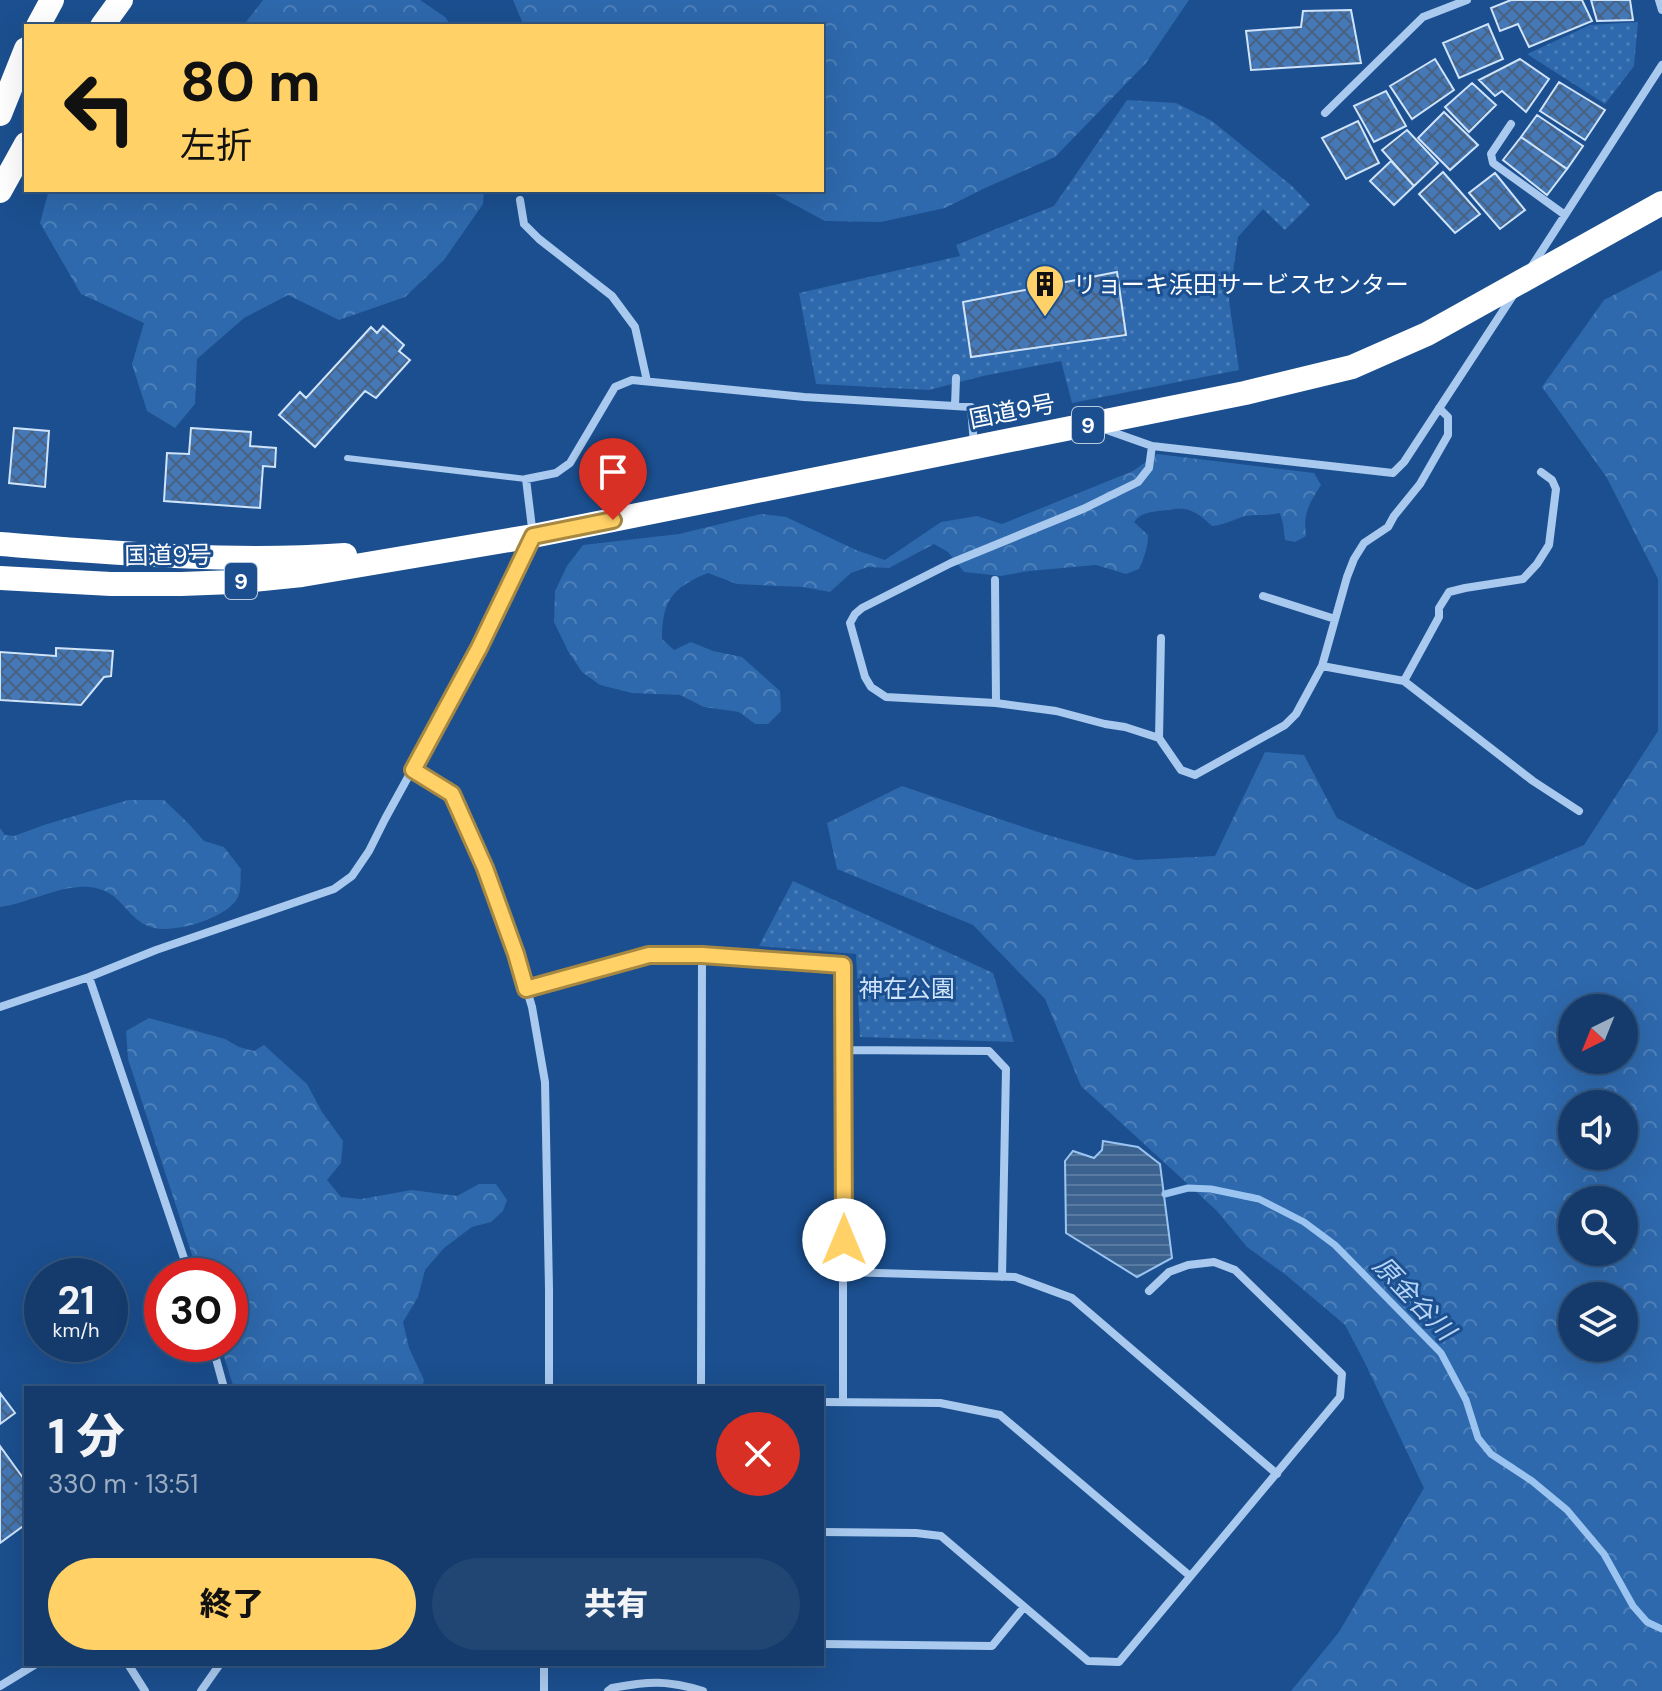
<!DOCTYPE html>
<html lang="ja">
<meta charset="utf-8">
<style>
:root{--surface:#143b6b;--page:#214673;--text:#f1f3f6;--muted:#9dadc1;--line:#33557e;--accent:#ffd166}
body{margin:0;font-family:"DM Sans","Noto Sans JP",sans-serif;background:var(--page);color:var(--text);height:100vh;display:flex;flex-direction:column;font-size:30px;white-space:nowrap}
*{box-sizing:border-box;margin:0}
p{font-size:26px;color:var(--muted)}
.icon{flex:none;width:44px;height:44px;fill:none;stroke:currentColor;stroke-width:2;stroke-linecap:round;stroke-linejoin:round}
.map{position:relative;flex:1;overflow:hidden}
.sheet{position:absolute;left:24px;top:1386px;width:800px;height:280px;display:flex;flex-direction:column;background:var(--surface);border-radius:0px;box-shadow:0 8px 32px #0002,0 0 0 2px var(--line)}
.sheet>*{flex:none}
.guide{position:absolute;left:24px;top:24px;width:800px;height:168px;border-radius:0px;box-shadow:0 8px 32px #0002,0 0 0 2px var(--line);background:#ffd166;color:#111;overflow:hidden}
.needle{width:52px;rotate:223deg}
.buttons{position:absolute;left:1558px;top:994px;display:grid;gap:16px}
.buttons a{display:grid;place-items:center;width:80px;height:80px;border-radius:50%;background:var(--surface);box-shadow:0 8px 32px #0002,0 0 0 2px var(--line);font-size:40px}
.speed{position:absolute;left:24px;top:1258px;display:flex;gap:16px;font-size:40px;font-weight:700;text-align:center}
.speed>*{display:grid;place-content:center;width:104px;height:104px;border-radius:50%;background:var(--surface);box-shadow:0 8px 32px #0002,0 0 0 2px var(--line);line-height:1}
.speed small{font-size:20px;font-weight:400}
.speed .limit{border:12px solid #d22;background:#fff;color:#111}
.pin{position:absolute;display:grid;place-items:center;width:68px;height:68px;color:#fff;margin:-82px -34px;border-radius:50% 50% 50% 0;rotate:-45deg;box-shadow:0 0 8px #0007}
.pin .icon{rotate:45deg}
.me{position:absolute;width:88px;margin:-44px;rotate:0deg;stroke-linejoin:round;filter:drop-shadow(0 0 6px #0008)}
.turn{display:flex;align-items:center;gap:28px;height:168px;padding:0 24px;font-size:36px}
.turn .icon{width:104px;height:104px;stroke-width:2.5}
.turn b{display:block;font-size:56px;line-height:68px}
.round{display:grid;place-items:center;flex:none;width:84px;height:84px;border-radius:42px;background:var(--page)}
.summary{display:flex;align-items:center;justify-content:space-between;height:136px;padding:0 24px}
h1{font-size:48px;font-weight:800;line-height:60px}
.primary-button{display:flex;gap:16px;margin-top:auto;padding:16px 24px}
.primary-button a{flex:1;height:92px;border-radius:48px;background:var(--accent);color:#111;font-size:32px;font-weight:800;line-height:92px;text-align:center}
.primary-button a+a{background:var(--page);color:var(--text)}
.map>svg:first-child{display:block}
.forest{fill:url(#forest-crowns);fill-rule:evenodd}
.park{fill:url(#park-dots)}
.water{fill:url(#water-rules);stroke:#9cc4f0;stroke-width:2}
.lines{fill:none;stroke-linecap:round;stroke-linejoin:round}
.stream{stroke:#9cc4f0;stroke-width:7}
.building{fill:url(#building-cross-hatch);stroke:#cfe3fa;stroke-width:2}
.lane{stroke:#a9c9ee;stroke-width:6}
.street{stroke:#a9c9ee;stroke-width:8}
.highway{stroke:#fff;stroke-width:24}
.route-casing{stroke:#a68842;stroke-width:20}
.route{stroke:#ffd166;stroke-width:14}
.labels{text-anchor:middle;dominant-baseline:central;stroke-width:6;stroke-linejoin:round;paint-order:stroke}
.shield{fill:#1b4f8f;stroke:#bbcadd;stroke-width:2}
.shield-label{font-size:22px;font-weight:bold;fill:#fff}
.poi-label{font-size:24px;fill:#fff;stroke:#1b4f8f;text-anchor:start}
.street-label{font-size:24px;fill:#fff;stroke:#1b4f8f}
.park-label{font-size:24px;fill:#cfe3fa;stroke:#1b4f8f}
.water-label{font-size:26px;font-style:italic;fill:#b5d3f5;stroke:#1b4f8f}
</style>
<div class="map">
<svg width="1662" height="1691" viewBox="0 0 1662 1691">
<defs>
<pattern id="forest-crowns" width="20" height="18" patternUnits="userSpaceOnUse" patternTransform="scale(2)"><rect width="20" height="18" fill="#2e69ad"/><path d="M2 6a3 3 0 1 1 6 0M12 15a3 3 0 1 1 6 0" fill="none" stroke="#4d80b9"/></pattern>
<pattern id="park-dots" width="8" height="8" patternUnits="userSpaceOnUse" patternTransform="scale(2)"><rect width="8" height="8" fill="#2e69ad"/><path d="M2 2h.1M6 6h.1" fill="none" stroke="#4d80b9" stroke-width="1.8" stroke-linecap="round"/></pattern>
<pattern id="water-rules" width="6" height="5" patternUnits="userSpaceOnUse" patternTransform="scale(2)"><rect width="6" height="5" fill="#3c6290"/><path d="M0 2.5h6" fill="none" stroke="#597aa1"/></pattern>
<pattern id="building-cross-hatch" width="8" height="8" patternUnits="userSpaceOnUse" patternTransform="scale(2)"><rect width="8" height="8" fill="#4478b7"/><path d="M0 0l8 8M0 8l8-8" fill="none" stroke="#486282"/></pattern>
</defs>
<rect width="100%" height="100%" fill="#1b4f8f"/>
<path class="forest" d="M263,0H420L445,17L451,26H243Z
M513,0H1189L1146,63L1055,157L985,188L945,208L881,222L825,221L767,190H822V26H524Z
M49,190H484L483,204L444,260L405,297L339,320L288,295L244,318L197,359L195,404L175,428L147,411L132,364L144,323L81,294L40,223Z
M1662,270V1691H1291L1339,1632L1424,1488L1365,1363L1345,1325L1286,1275L1247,1247L1216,1210L1081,1086L1045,999L973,925L837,869L827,823L902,786L1044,834L1136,860L1215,856L1265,752L1304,755L1337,818L1476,890L1584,845L1658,731V579L1607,478L1542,387L1604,300ZM1624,1008V1060H1572V1008ZM1624,1104V1156H1572V1104ZM1624,1200V1252H1572V1200ZM1572,1296H1624V1348H1572Z
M1157,454L1314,473L1321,485C1309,504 1303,513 1306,536L1295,542L1285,540L1283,524L1280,513C1269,516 1256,514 1246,516C1234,519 1225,525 1212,526C1191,506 1185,507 1158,511C1147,513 1141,513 1134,522L1148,535C1148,548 1144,558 1139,569L1126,574L1096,565L1029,571L1001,576L964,572L948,552L934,544L889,568L868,567L851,573L830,592L803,587L737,584L708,573C673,587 662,600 662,639L674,650L691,642L713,651L742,657L780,691L781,711L768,724H755L739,712L704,707L680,695L632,693L600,685L582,672L568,651L554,622L555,591L567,566L583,545L679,534L761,514L786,517L856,550L885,560L941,522L977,516L1002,524L1133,471Z
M128,800H164L188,823L204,841L224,847L241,869C240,878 242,891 237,899C225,919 169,936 148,926C124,916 122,890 89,887C59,885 30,903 0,907V828L5,835L14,836L44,825Z
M149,1018L225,1039L239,1047L254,1051L264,1045L307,1084L322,1112L343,1141L341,1163L327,1180L341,1197L361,1199L412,1190L457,1196L479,1184H496L507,1200L503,1211L491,1222L472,1227L444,1248L425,1270L418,1297L403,1322L409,1348L424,1380L422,1388H234L220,1344H230V1276H199L128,1059L126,1031Z"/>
<path class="park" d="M1638,22L1634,66L1605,104L1527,54L1590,25Z
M1127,100L1176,103L1212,121L1292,186L1310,205L1285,230L1263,209L1238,237L1229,300L1239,370L1072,403L1061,361L983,376L929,390L816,384L799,293L960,256L956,245L1054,206Z
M793,881L993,973L1014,1042L860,1037L856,954L759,946Z"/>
<path class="water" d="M1103,1141L1138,1147L1160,1164L1172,1258L1137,1277L1066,1233L1065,1161L1073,1151L1094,1158L1102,1150Z"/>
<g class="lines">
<path class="stream" d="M1165,1194L1188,1188L1211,1189L1259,1199L1304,1222L1335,1245L1441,1353L1466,1400L1478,1438L1491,1454L1532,1481L1567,1510L1604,1554L1633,1606L1647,1622L1662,1629"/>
</g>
<path class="building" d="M1511,0H1582L1592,21L1529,47L1518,24L1500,31L1491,8Z
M1591,0H1630L1633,20L1597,21Z
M1351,10L1361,63L1251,70L1246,31L1301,27L1303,11Z
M1488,24L1503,59L1459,78L1443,43Z
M1435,59L1454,90L1412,119L1390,86Z
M1520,59L1549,79L1526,112L1502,91L1495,96L1479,80Z
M1559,82L1605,110L1585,140L1540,111Z
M1472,83L1496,105L1469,132L1445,107Z
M1386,91L1406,126L1374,142L1354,106Z
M1444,112L1478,145L1450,170L1418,138Z
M1537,115L1583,146L1567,169L1521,137Z
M1358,121L1379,163L1346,179L1322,138Z
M1407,130L1438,163L1414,186L1382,150Z
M1521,137L1567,169L1547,195L1503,160Z
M1391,161L1414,186L1394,205L1370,181Z
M1443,172L1480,214L1455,233L1419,194Z
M1495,173L1525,210L1500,229L1469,193Z
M1117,272L1126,335L971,357L963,302Z
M383,326L404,345L399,351L410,360L376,398L365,391L315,447L279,415L300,392L306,398L371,327L377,333Z
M14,428L49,431L45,487L9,483Z
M191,428L251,432L250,446L276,448L275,467L263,466L260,508L164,501L167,453L189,454Z
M56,648L113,651L111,676L104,677L81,705L0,700V652L56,656Z
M0,1393L15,1413L0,1424Z
M0,1446L26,1482V1524L0,1543Z"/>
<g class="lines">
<path class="lane" d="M347,458L526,479"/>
<path class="street" d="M1659,0L1662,10
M1325,113L1423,17L1467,0
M1511,124L1491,154L1493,163L1565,215
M520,200L524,224L539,239L612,296L635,327L647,381
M1532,266L1662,65
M955,406L956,378
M1104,429L1152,446L1393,473L1404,462L1514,294
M1152,446L1149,468L1138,482L1083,509L951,563L862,608L855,614L850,623L865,677L871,687L886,697L996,703L1056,711L1105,724L1125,727L1159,738L1161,638
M995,580L996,703
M1263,596L1335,619
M1322,666L1404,681L1533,781L1579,811
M1404,681L1439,617V608L1449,592L1465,588L1523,579L1537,564L1549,545L1556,489L1552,480L1541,472
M1159,738L1181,770L1195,775L1285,725L1296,714L1322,666L1347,577L1354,559L1364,543L1388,527L1394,516L1420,484L1448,435V417L1439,408
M413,770L452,794L485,868L516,954L532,1007L545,1082L549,1289V1388
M89,977L190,1276
M526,989L649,955H702L843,965V1402
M0,1007L89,977L156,950L334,889L352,876L369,851L385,819L479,648L533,536L526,479L556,473L570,463L615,387L632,380L804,397L971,407L974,445
M843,1050L989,1051L1006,1069L1002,1277
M844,1272L1015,1277L1072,1298L1277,1474
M212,1344L224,1388
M701,1388L702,955
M822,1402L940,1403L1000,1415L1190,1576
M822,1532L916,1533L941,1536L1088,1661L1119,1662L1340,1397L1342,1374L1235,1270L1214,1262L1188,1265L1169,1272L1149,1291
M822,1644L992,1646L1024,1607
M128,1664L145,1691
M0,1686L36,1664
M201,1691L220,1664
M544,1691V1664
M608,1691L612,1688C649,1681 667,1680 703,1691"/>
<path class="highway" d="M38,26L52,0
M102,26L121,0
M0,114L26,49
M0,191L26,144
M0,544C115,553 230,563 345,555
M0,578L111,584H181L234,582L302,575L533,536L1245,393L1352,367L1427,334L1662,203"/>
</g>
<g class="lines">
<g class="route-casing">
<path id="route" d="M613,520L533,536L479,648L413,770L452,794L485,868L516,954L526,989L649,955H702L843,965L844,1240"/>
</g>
<use href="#route" class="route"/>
</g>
<defs>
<g id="building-pin" transform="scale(2)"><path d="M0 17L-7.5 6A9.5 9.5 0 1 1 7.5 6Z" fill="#ffd166" stroke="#1b4f8f"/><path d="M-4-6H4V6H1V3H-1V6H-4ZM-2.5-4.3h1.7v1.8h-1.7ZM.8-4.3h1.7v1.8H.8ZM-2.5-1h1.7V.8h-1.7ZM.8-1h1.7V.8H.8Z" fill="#111"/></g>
</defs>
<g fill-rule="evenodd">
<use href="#building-pin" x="1045" y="284"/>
</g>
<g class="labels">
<g class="shield">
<rect x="1072" y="407" width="32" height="36" rx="6"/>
<rect x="225" y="563" width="32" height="36" rx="6"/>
</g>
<g class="shield-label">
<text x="1088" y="425">9</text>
<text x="241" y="581">9</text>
</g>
<g class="poi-label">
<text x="1073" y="284">リョーキ浜田サービスセンター</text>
</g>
<g class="street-label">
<text transform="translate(1012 411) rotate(-11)">国道9号</text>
<text transform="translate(168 555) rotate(-1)">国道9号</text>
</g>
<g class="park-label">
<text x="907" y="988">神在公園</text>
</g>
<g class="water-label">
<text transform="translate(1414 1298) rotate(46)">原金谷川</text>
</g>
</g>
</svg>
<div class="buttons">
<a><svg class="needle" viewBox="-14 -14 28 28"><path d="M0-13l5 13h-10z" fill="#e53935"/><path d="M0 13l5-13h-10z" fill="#9dadc1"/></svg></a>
<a><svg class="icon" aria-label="sound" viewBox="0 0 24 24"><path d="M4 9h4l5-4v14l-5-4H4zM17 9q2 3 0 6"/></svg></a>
<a><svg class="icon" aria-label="search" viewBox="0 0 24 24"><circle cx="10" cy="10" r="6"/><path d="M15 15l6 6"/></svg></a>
<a><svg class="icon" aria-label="layers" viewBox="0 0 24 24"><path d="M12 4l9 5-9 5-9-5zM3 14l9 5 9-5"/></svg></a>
</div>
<div class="speed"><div>21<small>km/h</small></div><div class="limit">30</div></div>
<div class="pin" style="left:613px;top:520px;background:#d93025"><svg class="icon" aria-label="arrive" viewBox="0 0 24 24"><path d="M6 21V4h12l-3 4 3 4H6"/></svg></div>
<svg class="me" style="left:844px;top:1240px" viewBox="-20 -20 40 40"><circle r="19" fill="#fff"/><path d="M0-13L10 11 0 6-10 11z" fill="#ffd166"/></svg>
<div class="guide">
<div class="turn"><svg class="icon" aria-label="left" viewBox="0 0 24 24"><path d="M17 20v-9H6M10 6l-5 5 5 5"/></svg><div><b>80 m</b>左折</div></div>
</div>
<section class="sheet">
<div class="summary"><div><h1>1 分</h1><p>330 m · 13:51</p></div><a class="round" style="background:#d93025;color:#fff"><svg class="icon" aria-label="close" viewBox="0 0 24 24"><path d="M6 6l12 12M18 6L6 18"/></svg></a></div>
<div class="primary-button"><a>終了</a><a>共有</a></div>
</section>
</div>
